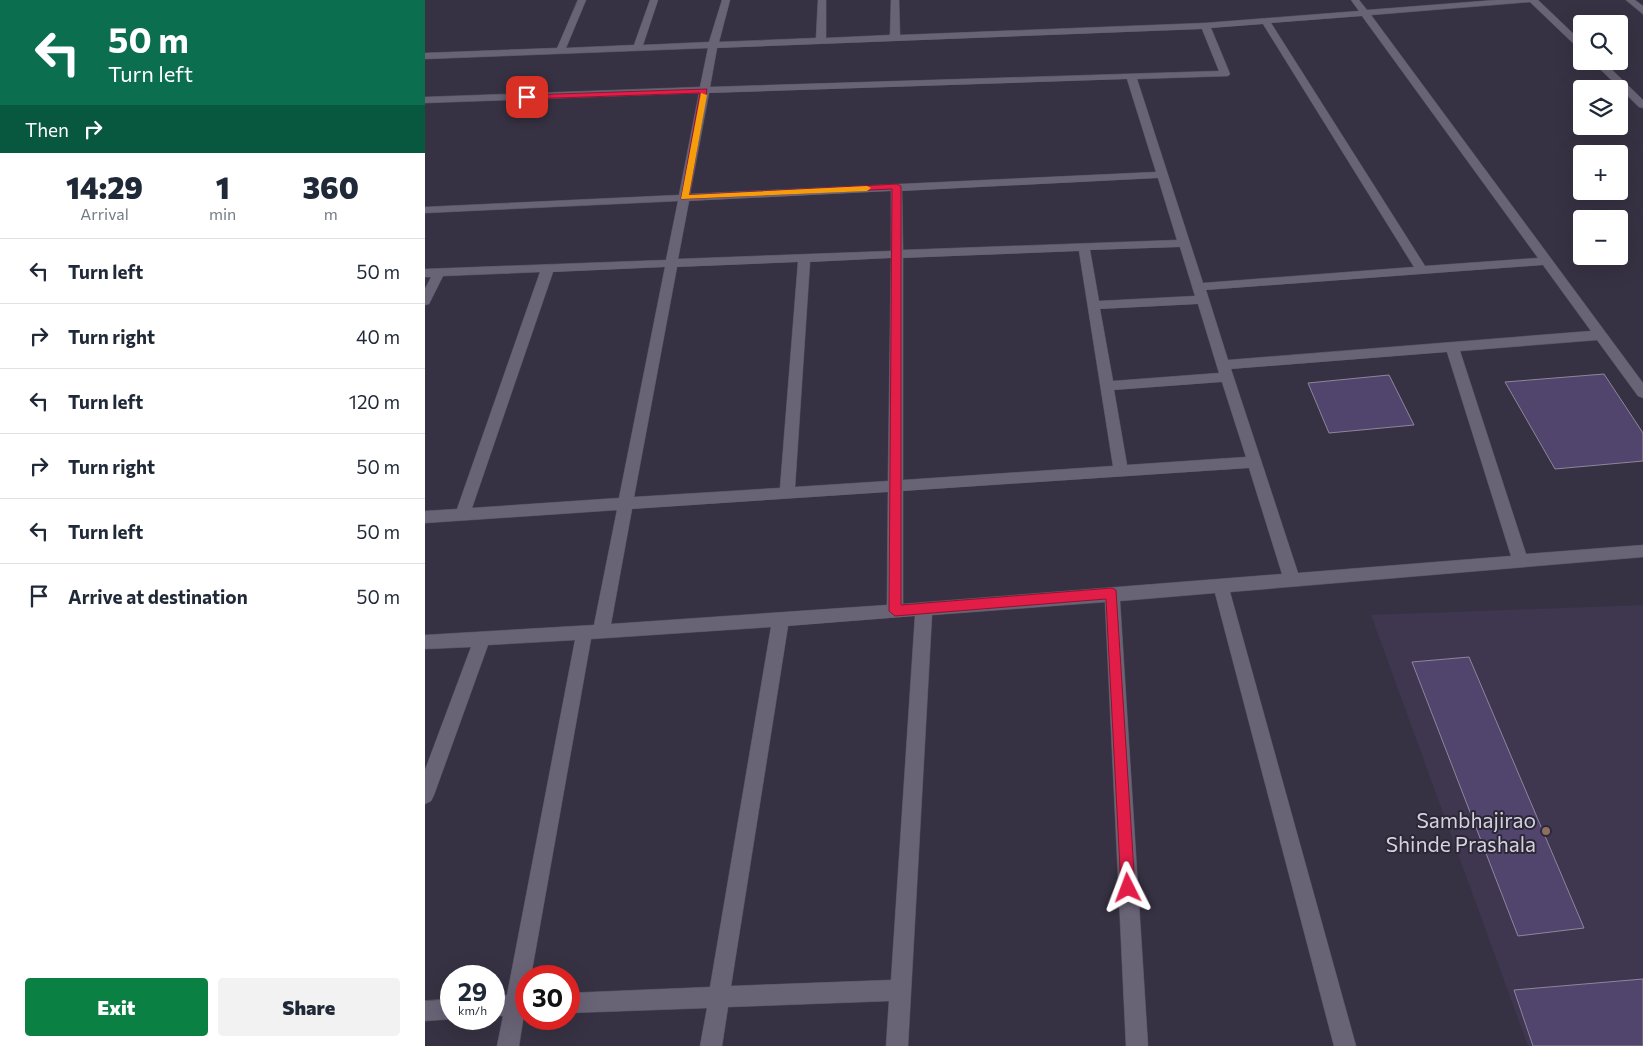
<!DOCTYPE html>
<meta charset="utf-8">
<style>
:root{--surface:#fff;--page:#f2f2f3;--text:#1f2937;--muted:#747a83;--line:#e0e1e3;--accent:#0b8043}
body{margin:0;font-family:Commissioner,sans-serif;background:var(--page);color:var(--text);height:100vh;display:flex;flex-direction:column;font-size:19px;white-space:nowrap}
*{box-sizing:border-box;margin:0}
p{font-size:16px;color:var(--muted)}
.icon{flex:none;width:28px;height:28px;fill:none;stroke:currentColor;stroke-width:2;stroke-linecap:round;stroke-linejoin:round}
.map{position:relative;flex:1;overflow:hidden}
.panel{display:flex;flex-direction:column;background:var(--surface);width:425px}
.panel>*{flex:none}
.guide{background:#0b6e4f;color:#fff;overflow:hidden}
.controls{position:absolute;left:1148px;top:15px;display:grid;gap:10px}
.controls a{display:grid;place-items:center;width:55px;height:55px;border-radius:5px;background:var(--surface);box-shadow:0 5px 20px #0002;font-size:25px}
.speed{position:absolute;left:15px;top:965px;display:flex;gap:10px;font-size:25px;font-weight:700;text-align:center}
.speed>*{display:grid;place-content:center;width:65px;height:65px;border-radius:50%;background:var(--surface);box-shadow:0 5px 20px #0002;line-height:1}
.speed small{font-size:12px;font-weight:400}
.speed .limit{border:8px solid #d22;background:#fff;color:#111}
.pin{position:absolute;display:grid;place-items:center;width:42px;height:42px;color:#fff;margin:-21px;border-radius:10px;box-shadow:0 2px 8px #0006}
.me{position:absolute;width:55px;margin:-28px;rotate:357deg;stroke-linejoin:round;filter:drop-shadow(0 0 4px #0008)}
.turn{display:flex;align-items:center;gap:18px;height:105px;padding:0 25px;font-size:22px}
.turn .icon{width:65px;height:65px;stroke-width:2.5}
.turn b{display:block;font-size:35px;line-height:42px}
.then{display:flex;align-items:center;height:48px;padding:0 25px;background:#0003;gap:10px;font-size:19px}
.eta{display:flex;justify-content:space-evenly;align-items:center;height:85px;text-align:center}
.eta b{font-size:30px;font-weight:800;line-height:35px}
.cta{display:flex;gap:10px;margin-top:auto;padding:10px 25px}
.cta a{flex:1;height:58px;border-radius:5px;background:var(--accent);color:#fff;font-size:20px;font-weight:800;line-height:58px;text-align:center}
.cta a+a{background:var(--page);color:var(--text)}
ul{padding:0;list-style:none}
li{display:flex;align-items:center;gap:15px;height:65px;padding:0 25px;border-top:1px solid var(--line)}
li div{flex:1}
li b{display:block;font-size:19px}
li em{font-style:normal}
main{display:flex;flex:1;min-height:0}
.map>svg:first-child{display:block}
.built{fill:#3e374f}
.building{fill:#51446d;stroke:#8d879b}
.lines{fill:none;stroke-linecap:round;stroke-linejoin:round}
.minor-casing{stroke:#55505f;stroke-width:1}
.minor{fill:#696376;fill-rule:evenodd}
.route{fill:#e11d48;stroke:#92132f}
.slow{fill:#f59e0b}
.education-dot{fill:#8d6e63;stroke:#2d2838;stroke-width:2}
.labels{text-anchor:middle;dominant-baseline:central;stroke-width:4;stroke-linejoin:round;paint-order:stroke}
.near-poi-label{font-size:21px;fill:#d4d2dd;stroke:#2d2838;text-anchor:end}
</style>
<main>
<section class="panel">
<div class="guide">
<div class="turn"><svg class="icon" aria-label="left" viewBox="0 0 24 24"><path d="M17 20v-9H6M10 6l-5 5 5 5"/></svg><div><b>50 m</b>Turn left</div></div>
<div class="then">Then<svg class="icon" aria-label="right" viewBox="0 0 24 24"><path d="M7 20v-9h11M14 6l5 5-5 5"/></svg></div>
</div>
<div class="eta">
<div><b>14:29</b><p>Arrival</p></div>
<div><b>1</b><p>min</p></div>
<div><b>360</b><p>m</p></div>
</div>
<ul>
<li><svg class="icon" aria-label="left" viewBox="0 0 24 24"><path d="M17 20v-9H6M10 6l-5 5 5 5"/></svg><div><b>Turn left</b></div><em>50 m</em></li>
<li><svg class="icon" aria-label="right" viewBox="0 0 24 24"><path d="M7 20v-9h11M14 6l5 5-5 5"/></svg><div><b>Turn right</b></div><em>40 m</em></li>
<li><svg class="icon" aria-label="left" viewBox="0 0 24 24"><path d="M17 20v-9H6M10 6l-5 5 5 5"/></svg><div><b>Turn left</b></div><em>120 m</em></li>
<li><svg class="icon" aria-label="right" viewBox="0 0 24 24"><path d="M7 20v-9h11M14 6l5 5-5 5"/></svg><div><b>Turn right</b></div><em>50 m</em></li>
<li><svg class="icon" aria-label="left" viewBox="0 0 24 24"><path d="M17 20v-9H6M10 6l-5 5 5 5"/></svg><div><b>Turn left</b></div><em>50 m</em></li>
<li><svg class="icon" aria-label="arrive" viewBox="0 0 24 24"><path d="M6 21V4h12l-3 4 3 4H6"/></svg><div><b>Arrive at destination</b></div><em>50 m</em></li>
</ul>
<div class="cta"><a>Exit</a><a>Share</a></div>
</section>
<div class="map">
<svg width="1218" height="1046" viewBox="0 0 1218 1046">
<rect width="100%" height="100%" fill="#373243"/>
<path class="built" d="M1218,605V1046H1103L946,615Z"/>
<path class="building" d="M1179,374L1218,433V461L1130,469L1080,382Z
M964,375L989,425L904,433L883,383Z
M1044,657L1159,928L1093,936L987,662Z
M1218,979V1046H1108L1089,990Z"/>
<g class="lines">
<g class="minor-casing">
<path id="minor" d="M153,0H161L141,48L209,45L225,0H233L218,45L284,42L297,0H305L294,42L391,38L393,0H401V38L465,35L466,0H474L475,35L780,23L934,11L926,0H934L942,10L1071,0H1113L1156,41V49L1153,48L1105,2L946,15L1218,383V398L1213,396L1172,340L1035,351L1101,554L1218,545V557L805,592L931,1046H909L790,593L695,601L723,1046H701L680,602L507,615L483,1046H461L464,1001L303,1007L297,1046H275L282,1008L144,1013V993L285,987L346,627L166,639L106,976H101V1014H99L94,1046H72L78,1016H69V996L82,995L150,640L63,645L9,795L6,801L0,804V770L46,647L0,649V635L169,625L192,510L0,523V511L32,509L115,272L18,276L4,304L0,305V289L6,277H0V269L241,260L253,201L0,213V207L254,195L274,93L0,103V97L275,87L283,48L0,59V53L132,48ZM937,16L1113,258L1000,266L846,23ZM838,24L989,267L778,283L712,79L803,76L805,74L786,28ZM777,29L794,71L285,87L292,48ZM702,79L731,172L265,194L284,93ZM733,178L752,240L478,250L477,191ZM466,191V251L253,259L264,201ZM755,247L770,296L674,301L665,250ZM654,251L688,466L478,480V258ZM466,258L463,481L370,487L385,262ZM373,262L355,488L209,497L252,267ZM1118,265L1166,331L803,360L781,290ZM240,267L194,498L47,508L128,272ZM773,304L794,373L688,381L675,309ZM1022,352L1086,556L873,573L806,369ZM797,382L821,457L702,465L689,390ZM824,468L857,574L478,604V491ZM463,492L462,605L186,624L207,509ZM490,616L466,980L306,986L363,626Z
M1201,0H1210L1218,6V14Z
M1167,61H1178L1218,100V108L1214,107Z
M26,999L28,1019L0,1021V1001Z"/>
</g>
<use href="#minor" class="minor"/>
</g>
<path class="route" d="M282,89L264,195L472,184L476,186V605L687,588L691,590L710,888L708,894L703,896L698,894L696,888L681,599L470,616L464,611L467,189L256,199L275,93L102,99L99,97L102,95Z"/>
<path class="slow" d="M276,93L282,95L264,195L442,186L446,188L442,191L256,199Z"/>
<circle class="education-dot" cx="1121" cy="831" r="5"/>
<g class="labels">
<g class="near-poi-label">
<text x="1111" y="819">Sambhajirao<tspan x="1111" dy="24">Shinde Prashala</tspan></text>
</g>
</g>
</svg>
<div class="controls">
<a><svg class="icon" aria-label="search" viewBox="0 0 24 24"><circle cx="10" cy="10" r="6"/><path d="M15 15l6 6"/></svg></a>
<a><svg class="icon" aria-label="layers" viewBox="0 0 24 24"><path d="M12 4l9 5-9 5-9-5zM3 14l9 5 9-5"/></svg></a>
<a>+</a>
<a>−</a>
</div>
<div class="speed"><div>29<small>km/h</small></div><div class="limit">30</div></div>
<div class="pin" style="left:102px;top:97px;background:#d93025"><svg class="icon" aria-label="arrive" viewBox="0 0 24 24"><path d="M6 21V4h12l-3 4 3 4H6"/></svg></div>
<svg class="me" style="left:703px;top:888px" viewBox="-20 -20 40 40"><path d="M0-17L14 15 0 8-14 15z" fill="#e11d48" stroke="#fff" stroke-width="4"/></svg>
</div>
</main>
